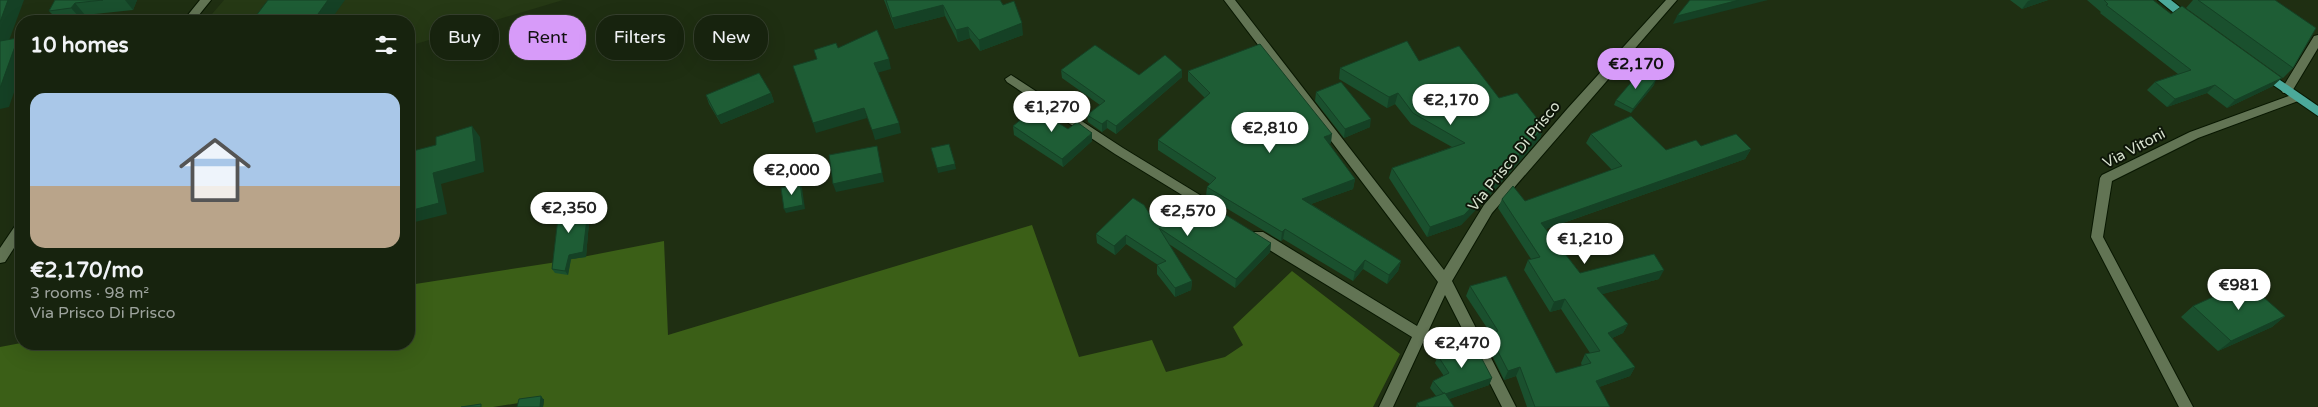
<!DOCTYPE html>
<meta charset="utf-8">
<style>
:root{--surface:#17230e;--page:#242f1c;--text:#f1f3f6;--muted:#9ea49e;--line:#36402e;--accent:#d79bf9}
body{margin:0;font-family:"Varela Round",sans-serif;background:var(--page);color:var(--text);height:100vh;display:flex;flex-direction:column;font-size:19px;white-space:nowrap}
*{box-sizing:border-box;margin:0}
p{font-size:16px;color:var(--muted)}
.icon{flex:none;width:28px;height:28px;fill:none;stroke:currentColor;stroke-width:2;stroke-linecap:round;stroke-linejoin:round}
.map{position:relative;flex:1;overflow:hidden}
.side{position:absolute;left:15px;top:15px;width:400px;height:335px;display:flex;flex-direction:column;background:var(--surface);border-radius:20px;box-shadow:0 5px 20px #0002,0 0 0 1px var(--line)}
.side>*{flex:none}
.hud{position:absolute;left:430px;top:15px;width:475px;height:45px;display:flex;gap:10px}
.price{position:absolute;translate:-50% -42px;padding:0 11px;border-radius:18px;background:#fff;color:#222;font-size:16px;line-height:32px;filter:drop-shadow(0 1px 2px #0008)}
.price::after{content:'';position:absolute;left:50%;top:30px;width:15px;height:11px;margin-left:-8px;background:inherit;clip-path:polygon(0 0,100% 0,50% 100%)}
.price.on{background:var(--accent);color:#111}
ul{padding:0;list-style:none}
li{display:grid;align-content:center;gap:10px;height:265px;padding:0 15px}
li span{display:grid;place-items:center;height:155px;border-radius:15px;color:#555}
li>.icon{margin-inline-start:auto}
span .icon{width:90px;height:90px;fill:#fffc;stroke-width:1}
li b{font-size:21px}
h2{display:flex;justify-content:space-between;align-items:center;height:60px;padding:0 15px;font-size:21px}
.chip{padding:0 18px;border-radius:20px;background:var(--surface);box-shadow:0 5px 20px #0002,0 0 0 1px var(--line);font-size:18px;line-height:45px}
.chip.on{background:var(--accent);color:#111}
.map>svg:first-child{display:block}
.built{fill:#263915}
.green{fill:#3b5f17}
.lines{fill:none;stroke-linecap:round;stroke-linejoin:round}
.minor-casing{stroke:#081700;stroke-width:2}
.major-casing{stroke:#081700;stroke-width:2}
.minor{fill:#627454;fill-rule:evenodd}
.major{fill:#4ba99a;fill-rule:evenodd}
.wall{fill:#1a502e}
.shaded-wall{fill:#154125}
.building{fill:#1e5d35;stroke:#154125}
.labels{text-anchor:middle;stroke-width:4;stroke-linejoin:round;paint-order:stroke}
.street-label{font-size:15px;fill:#d8e2d0;stroke:#0d1508}
</style>
<div class="map">
<svg width="2318" height="407" viewBox="0 0 2318 407">
<rect width="100%" height="100%" fill="#1f2f12"/>
<!-- built -->
<path class="built" d="M224 0H563L409 46V21H206Z"/>
<!-- green -->
<path class="green" d="M1032 225 1079 357 1152 340 1166 372 1225 357 1243 345 1233 327 1292 271 1400 354 1373 407H543L544 399 493 407H0V347L21 343 409 344V285L557 262 664 241 668 335Z"/>
<g class="lines">
<defs>
<g id="minor">
<path d="M200 0H211L194 21H183Z"/>
<path d="M1224 0H1235L1444 270 1484 205 1568 108 1666 0H1677L1492 213 1452 281 1516 407H1502L1445 295 1393 407H1379L1412 337 1253 240 1252 236 1253 232H1263L1417 326 1438 282Z"/>
<path d="M2318 35V48L2291 93H2283L2281 90 2283 87 2314 36Z"/>
<path d="M1011 75 1123 148 1213 203 1215 206 1213 209H1205L1115 154 1007 82 1005 79Z"/>
<path d="M2297 93 2303 97 2301 100 2198 138 2112 181 2103 237 2193 407H2179L2091 237 2100 178 2102 175 2190 132Z"/>
<path d="M21 222V237L5 262 0 263V248L17 223Z"/>
</g>
<g id="major">
<path d="M2158 0H2171L2195 19 2193 22H2185Z"/>
<path d="M2264 69 2318 106V116L2260 76 2258 73Z"/>
</g>
</defs>
<!-- minor casing -->
<use href="#minor" class="minor-casing"/>
<!-- major casing -->
<use href="#major" class="major-casing"/>
<!-- minor -->
<use href="#minor" class="minor"/>
<!-- major -->
<use href="#major" class="major"/>
</g>
<!-- wall -->
<g class="wall">
<path d="M55 0H137L133 10 85 15 82 20 70 21H59L49 11Z"/>
<path d="M884 0H1000L1023 35 980 51 970 38 958 42 945 16 895 29Z"/>
<path d="M2010 0H2048L2022 9Z"/>
<path d="M2087 0H2153L2171 14 2273 86 2227 108 2207 93 2167 107 2147 90 2155 82 2178 74 2100 13 2101 12Z"/>
<path d="M2193 0H2275L2293 68 2283 78 2186 8Z"/>
<path d="M1419 61 1499 98 1544 127 1540 138 1490 195 1461 225 1427 237 1389 178 1392 168 1452 147 1411 124 1395 104 1387 108 1339 79 1340 68Z"/>
<path d="M1061 70 1139 75 1182 77 1116 134 1107 128 1102 132 1088 122 1087 115 1100 105 1062 78Z"/>
<path d="M1188 71 1331 143 1329 144 1355 179 1353 189 1311 204 1401 261 1398 271 1387 284 1363 269 1353 281 1283 239 1281 241 1206 196 1207 187 1210 184 1158 150V140L1205 98 1188 81Z"/>
<path d="M1654 85 1631 113 1614 105 1616 100Z"/>
<path d="M1316 92 1370 127 1344 138 1315 101Z"/>
<path d="M771 93 774 102 721 124 709 104 706 95Z"/>
<path d="M1013 126 1068 129 1092 141 1063 167 1014 135Z"/>
<path d="M1591 134 1666 150 1701 146 1751 149 1745 159 1546 229 1580 273 1659 279 1602 294 1628 324 1623 333 1612 338 1635 367 1630 376 1599 387 1610 407H1527L1516 376 1504 380 1486 343 1489 334H1491L1466 296 1470 286 1556 373 1582 366 1581 363 1585 354 1590 353 1561 309 1550 312 1524 270 1528 260 1531 259 1498 208 1502 199 1525 201 1612 170 1586 143Z"/>
<path d="M583 203 580 219 587 218 589 222 586 257 571 259 568 275 555 273 552 269Z"/>
<path d="M1191 204 1271 243 1270 252 1235 288 1169 244 1192 281 1191 290 1175 297 1157 274V265H1158L1126 244 1115 255 1097 243 1096 234 1156 224Z"/>
<path d="M2193 306 2285 316 2272 327 2218 351 2181 317Z"/>
<path d="M1438 356 1492 378 1489 385 1449 399 1454 407H1416L1417 403 1436 396 1430 388 1433 381 1444 376 1435 363Z"/>
</g>
<!-- shaded-wall -->
<g class="shaded-wall">
<path d="M8 0H24L4 54 0 51V22Z"/>
<path d="M125 0H137L133 10Z"/>
<path d="M328 0H345L330 21H313Z"/>
<path d="M1739 0H1768L1673 24 1677 16Z"/>
<path d="M2031 0H2048L2022 9 2028 1Z"/>
<path d="M75 3 85 15 82 20 71 8Z"/>
<path d="M943 5 945 16 895 29 892 18Z"/>
<path d="M1022 23 1023 35 980 51 979 40Z"/>
<path d="M968 27 970 38 958 42 956 30Z"/>
<path d="M18 38 21 42V72L9 107 0 109V88Z"/>
<path d="M889 59 891 69 877 73 874 63Z"/>
<path d="M1182 70V77L1116 134V126Z"/>
<path d="M2282 78 2273 86 2227 108 2235 100Z"/>
<path d="M1656 80 1654 85 1631 113 1633 109Z"/>
<path d="M2215 85 2207 93 2167 107 2175 99Z"/>
<path d="M771 93 774 102 721 124 717 116Z"/>
<path d="M1398 93 1395 104 1387 108 1389 97Z"/>
<path d="M864 108 867 118 816 133 813 123Z"/>
<path d="M1371 119 1370 127 1344 138 1345 129Z"/>
<path d="M1107 120V128L1102 132V124Z"/>
<path d="M899 123 901 133 875 140 872 130Z"/>
<path d="M472 126 480 137 484 172 441 184 447 214 415 222 409 214V211L433 173Z"/>
<path d="M1544 127 1540 138 1490 195 1461 225 1427 237 1430 227Z"/>
<path d="M1092 133V141L1063 167 1062 159Z"/>
<path d="M1332 134 1331 143 1323 147 1324 137Z"/>
<path d="M877 146 884 182 836 192 833 184Z"/>
<path d="M1751 149 1745 159 1537 232 1541 223Z"/>
<path d="M955 164 956 169 938 173 937 168Z"/>
<path d="M1355 179 1353 189 1300 208 1302 199Z"/>
<path d="M800 183 802 188 805 209 786 213 784 209Z"/>
<path d="M581 198 583 203 579 224 576 220Z"/>
<path d="M587 218 589 222 586 257 571 259 568 275 565 271 569 255Z"/>
<path d="M1285 229 1283 239 1281 241 1282 232Z"/>
<path d="M1126 235V244L1115 255 1114 246Z"/>
<path d="M1271 243 1270 252 1235 288 1236 279Z"/>
<path d="M1365 260 1363 269 1353 281 1355 272Z"/>
<path d="M1401 261 1398 271 1387 284 1389 275Z"/>
<path d="M1664 270 1659 279 1592 297 1597 288Z"/>
<path d="M1192 281 1191 290 1175 297V288Z"/>
<path d="M1565 299 1561 309 1550 312 1554 302Z"/>
<path d="M2285 316 2272 327 2218 351 2231 341Z"/>
<path d="M1628 324 1623 333 1604 342 1608 333Z"/>
<path d="M1520 367 1516 376 1504 380 1508 371Z"/>
<path d="M1635 367 1630 376 1591 390 1596 381Z"/>
<path d="M1492 378 1489 385 1441 402 1444 394Z"/>
<path d="M541 396 544 400 543 407H540Z"/>
</g>
<!-- building -->
<g class="building">
<path d="M0 0H8L0 22Z"/>
<path d="M55 0H103L75 3 71 8 49 11Z"/>
<path d="M268 0H328L313 21H252Z"/>
<path d="M886 0H1000L1003 5 1014 1 1022 23 979 40 968 27 956 30 943 5 892 18Z"/>
<path d="M1690 0H1739L1677 16Z"/>
<path d="M2104 0H2153L2171 14 2182 6 2282 78 2235 100 2215 85 2175 99 2155 82 2191 70 2106 5 2108 4Z"/>
<path d="M2198 0H2275L2316 28 2293 68Z"/>
<path d="M877 30 889 59 874 63 899 123 872 130 864 108 813 123 793 66 817 59 814 50 836 43 838 48Z"/>
<path d="M18 38 0 88V41Z"/>
<path d="M1407 41 1419 61 1459 46 1499 98 1517 93 1544 127 1493 185 1464 215 1430 227 1392 168 1465 143 1413 113 1398 93 1389 97 1340 68Z"/>
<path d="M1260 44 1332 134 1324 137 1355 179 1302 199 1401 261 1389 275 1365 260 1355 272 1285 229 1282 232 1207 187 1216 178 1158 140 1210 93 1188 71Z"/>
<path d="M1095 45 1139 75 1165 55 1182 70 1116 126 1107 120 1102 124 1087 115 1105 101 1061 70Z"/>
<path d="M1640 72 1656 80 1633 109 1616 100Z"/>
<path d="M759 73 771 93 717 116 706 95Z"/>
<path d="M1341 82 1371 119 1345 129 1316 92Z"/>
<path d="M1035 108 1068 129 1077 122 1092 133 1062 159 1013 126Z"/>
<path d="M1631 116 1666 150 1696 140 1701 146 1736 134 1751 149 1541 223 1580 273 1654 254 1664 270 1597 288 1628 324 1608 333 1635 367 1596 381 1610 407H1535L1520 367 1508 371 1489 334 1498 331 1470 286 1506 276 1556 373 1591 363 1585 354 1600 351 1565 299 1554 302 1528 260 1540 257 1502 199 1513 186 1525 201 1622 166 1591 134Z"/>
<path d="M472 126 476 161 433 173 439 203 409 211V152L436 145V137Z"/>
<path d="M949 144 955 164 937 168 931 148Z"/>
<path d="M877 146 882 173 833 184 829 155Z"/>
<path d="M800 183 803 205 784 209 781 188Z"/>
<path d="M1197 197 1271 243 1236 279 1159 228 1192 281 1175 288 1157 265 1166 261 1126 235 1114 246 1096 234 1133 198 1144 205 1156 224 1183 199 1191 204Z"/>
<path d="M581 198 576 220 587 218 583 252 569 255 565 271 552 269 560 201Z"/>
<path d="M2246 282 2285 316 2231 341 2193 306Z"/>
<path d="M1473 342 1492 378 1445 394V393H1443L1433 381 1449 373 1438 356Z"/>
<path d="M1445 393 1454 407H1419L1417 403Z"/>
<path d="M541 396 540 407H517L519 399Z"/>
<path d="M481 404V407H461Z"/>
</g>
<g class="labels">
<!-- street labels -->
<g class="street-label">
<text transform="translate(2134 148) rotate(-28)" y="5">Via Vitoni</text>
<text transform="translate(1514 156) rotate(-51)" y="5">Via Prisco Di Prisco</text>
</g>
</g>
</svg>
<b class="price on" style="left:1636px;top:90px">€2,170</b>
<b class="price" style="left:1451px;top:126px">€2,170</b>
<b class="price" style="left:1052px;top:133px">€1,270</b>
<b class="price" style="left:1270px;top:154px">€2,810</b>
<b class="price" style="left:792px;top:196px">€2,000</b>
<b class="price" style="left:569px;top:234px">€2,350</b>
<b class="price" style="left:1188px;top:237px">€2,570</b>
<b class="price" style="left:1585px;top:265px">€1,210</b>
<b class="price" style="left:2239px;top:311px">€981</b>
<b class="price" style="left:1462px;top:369px">€2,470</b>
<div class="hud">
<a class="chip">Buy</a>
<a class="chip on">Rent</a>
<a class="chip">Filters</a>
<a class="chip">New</a>
</div>
<section class="side">
<h2>10 homes<svg class="icon" aria-label="filters" viewBox="0 0 24 24"><path d="M4 7h16M4 17h16"/><circle cx="9" cy="7" r="2"/><circle cx="15" cy="17" r="2"/></svg></h2>
<ul>
<li><span style="background:linear-gradient(#a9c7e8 60%,#b9a48a 0)"><svg class="icon" aria-label="home" viewBox="0 0 24 24"><path d="M3 11l9-7 9 7M6 9v11h12V9"/></svg></span><div><b>€2,170/mo</b><p>3 rooms · 98 m²</p><p>Via Prisco Di Prisco</p></div></li>
</ul>
</section>
</div>
